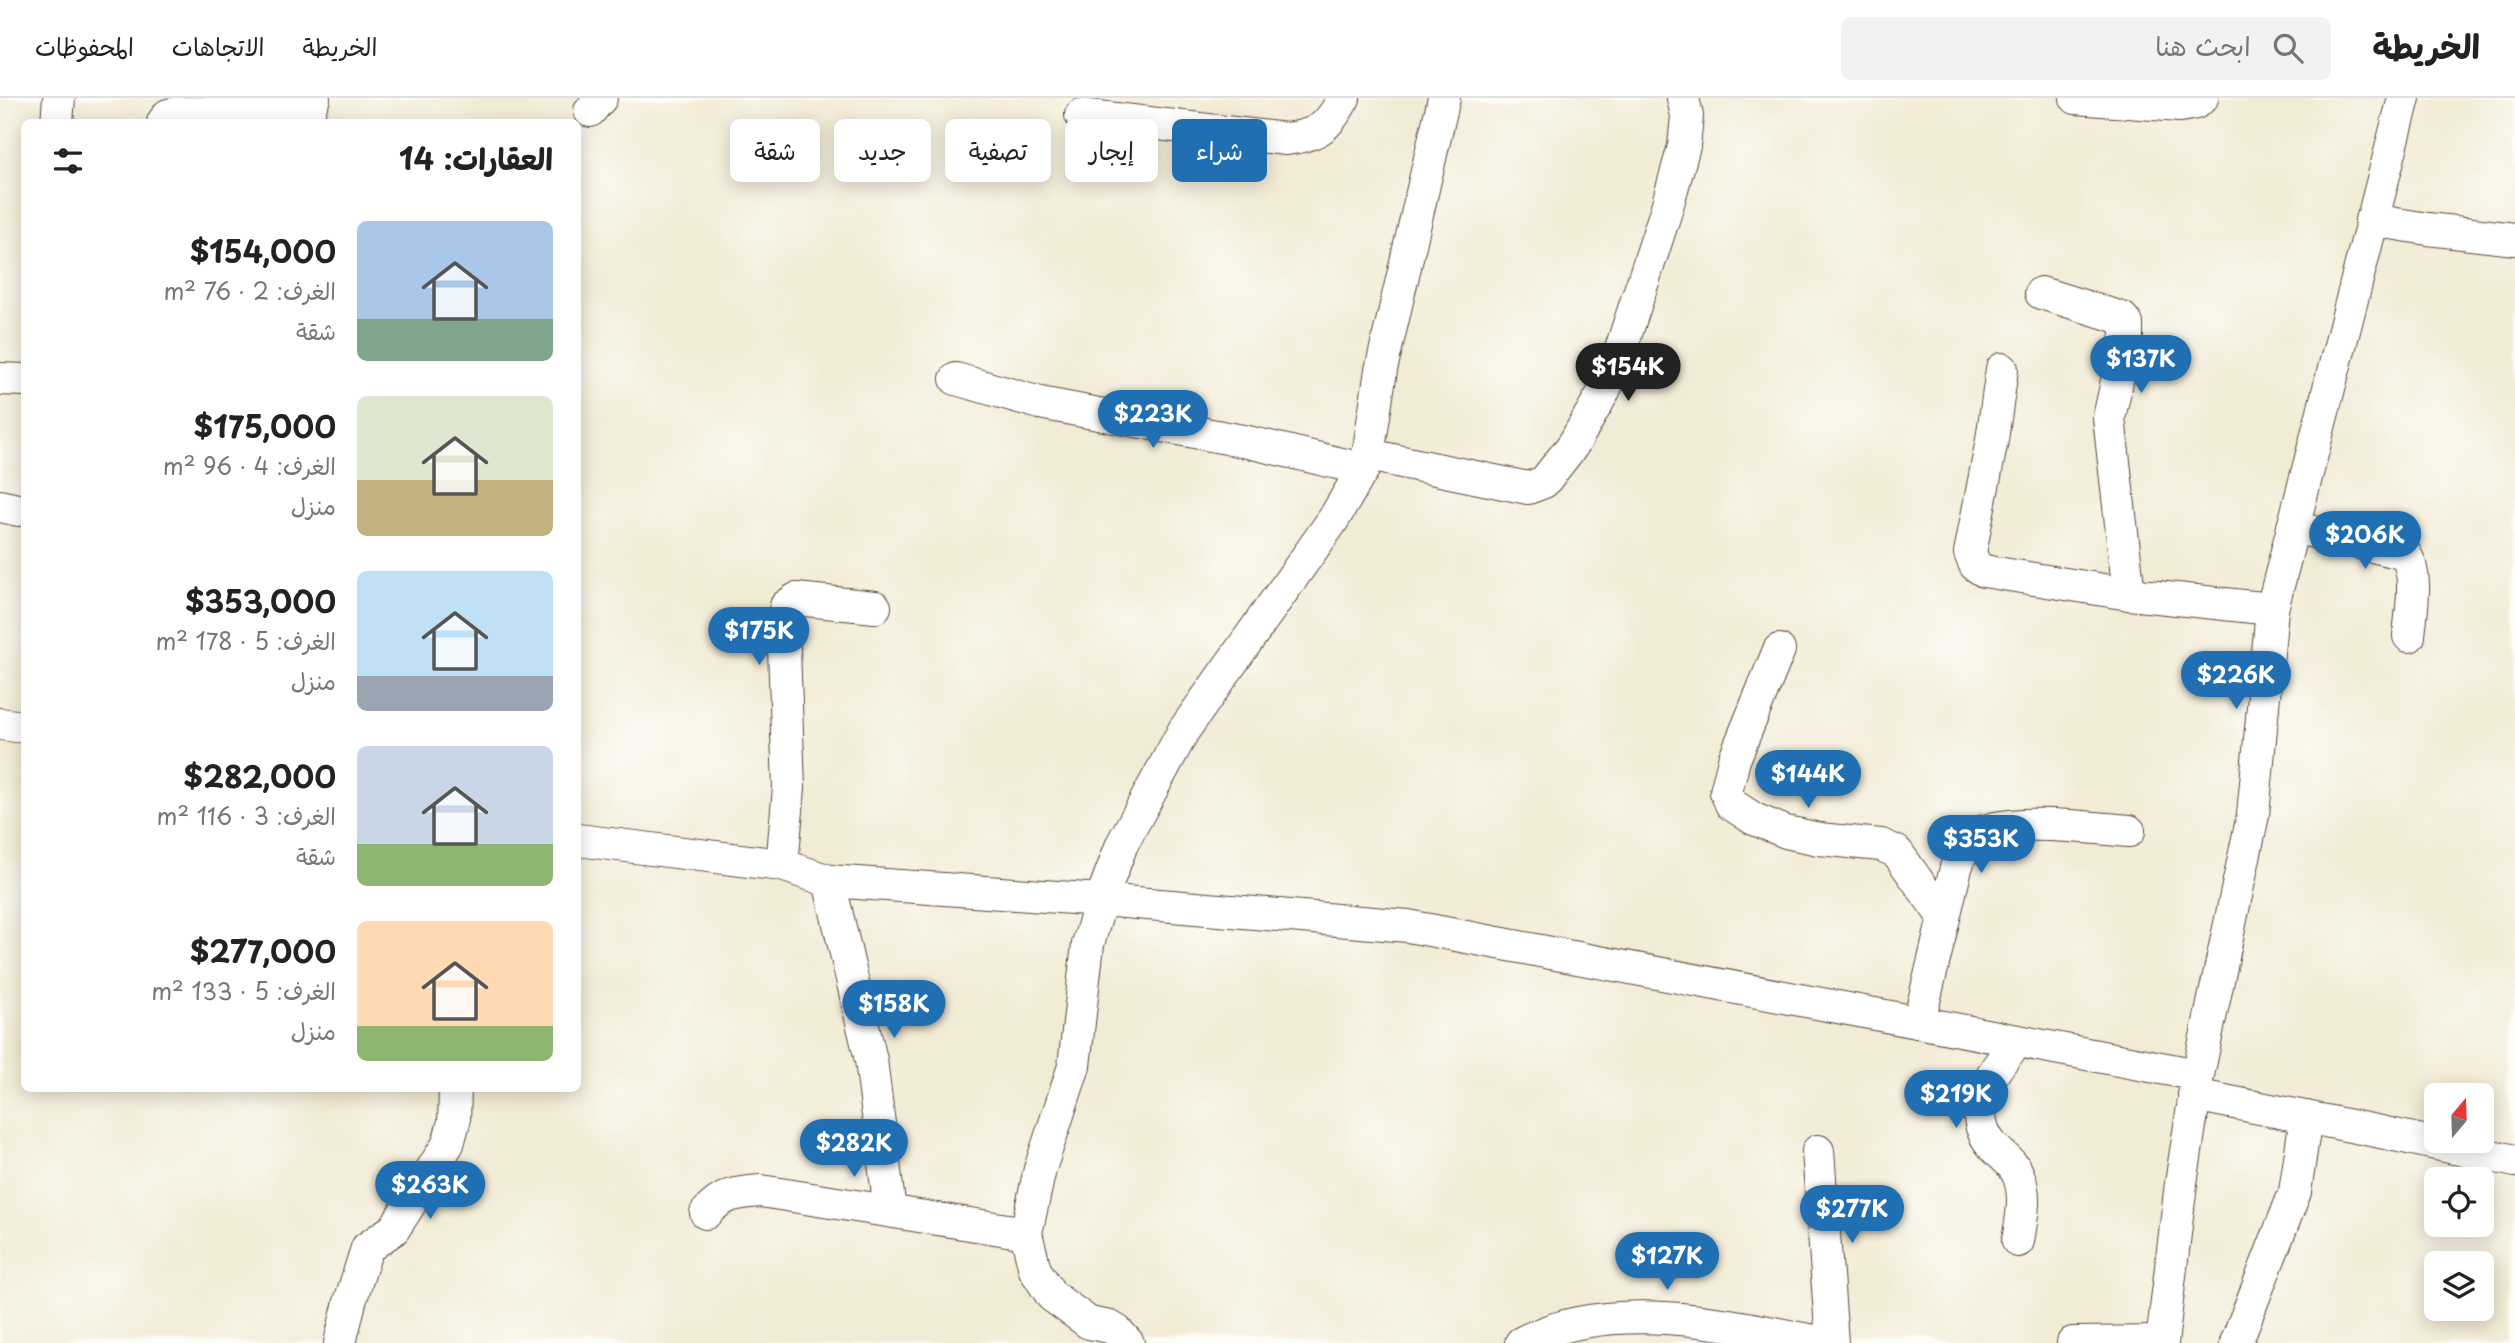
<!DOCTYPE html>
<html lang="ar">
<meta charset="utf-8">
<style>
:root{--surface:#fff;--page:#f2f2f2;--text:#222;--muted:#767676;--line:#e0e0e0;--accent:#1f6fb2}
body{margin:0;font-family:"Playpen Sans","Playpen Sans Arabic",sans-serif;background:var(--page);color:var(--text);direction:rtl;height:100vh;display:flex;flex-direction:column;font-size:26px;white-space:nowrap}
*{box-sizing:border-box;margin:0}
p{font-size:23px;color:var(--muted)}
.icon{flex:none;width:38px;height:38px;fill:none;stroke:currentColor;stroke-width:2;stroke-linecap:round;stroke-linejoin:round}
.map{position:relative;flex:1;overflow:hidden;direction:ltr}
.sheet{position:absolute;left:21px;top:21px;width:560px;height:973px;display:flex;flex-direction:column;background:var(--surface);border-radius:10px;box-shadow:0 4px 18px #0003;direction:rtl}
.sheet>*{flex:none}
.banner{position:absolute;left:602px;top:21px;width:665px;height:63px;direction:rtl;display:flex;gap:14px}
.needle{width:46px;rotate:19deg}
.fabs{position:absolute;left:2424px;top:985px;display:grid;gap:14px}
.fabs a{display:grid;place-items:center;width:70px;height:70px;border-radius:10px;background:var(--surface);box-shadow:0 4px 18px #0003;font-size:35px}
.price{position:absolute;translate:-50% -60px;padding:0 16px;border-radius:24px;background:var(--accent);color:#fff;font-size:23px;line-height:46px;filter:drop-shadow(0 2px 4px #0008)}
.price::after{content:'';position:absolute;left:50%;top:42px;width:21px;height:16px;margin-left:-10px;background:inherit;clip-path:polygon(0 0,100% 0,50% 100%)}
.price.active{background:#222;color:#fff}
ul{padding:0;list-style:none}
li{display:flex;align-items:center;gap:21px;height:175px;padding:0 28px}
li span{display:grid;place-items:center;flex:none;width:196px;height:140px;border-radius:10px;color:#555}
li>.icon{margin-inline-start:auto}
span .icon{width:84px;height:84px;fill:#fffc;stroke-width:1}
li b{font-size:30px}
h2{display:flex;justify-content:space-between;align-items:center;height:84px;padding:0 28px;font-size:30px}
.pill{padding:0 24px;border-radius:10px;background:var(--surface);box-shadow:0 4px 18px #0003;font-size:24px;line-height:63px}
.pill.active{background:var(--accent);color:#fff}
header{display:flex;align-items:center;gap:42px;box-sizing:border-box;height:98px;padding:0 35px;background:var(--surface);border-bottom:2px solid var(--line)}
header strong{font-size:33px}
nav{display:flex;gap:38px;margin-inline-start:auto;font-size:24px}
.search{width:490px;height:63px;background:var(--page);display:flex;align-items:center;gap:18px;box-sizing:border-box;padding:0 24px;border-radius:10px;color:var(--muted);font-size:26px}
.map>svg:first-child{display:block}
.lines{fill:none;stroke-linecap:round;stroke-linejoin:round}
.minor-casing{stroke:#564739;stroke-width:34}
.minor{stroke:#fff;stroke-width:32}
</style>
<header>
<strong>الخريطة</strong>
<div class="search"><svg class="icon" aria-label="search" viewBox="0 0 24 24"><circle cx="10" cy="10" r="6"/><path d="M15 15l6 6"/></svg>ابحث هنا</div>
<nav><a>الخريطة</a><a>الاتجاهات</a><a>المحفوظات</a></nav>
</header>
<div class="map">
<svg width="2515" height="1245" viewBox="0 0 2515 1245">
<rect width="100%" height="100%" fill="#fdfcf7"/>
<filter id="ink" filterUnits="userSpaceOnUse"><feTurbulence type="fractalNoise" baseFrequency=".0143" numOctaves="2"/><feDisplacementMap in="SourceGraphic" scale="14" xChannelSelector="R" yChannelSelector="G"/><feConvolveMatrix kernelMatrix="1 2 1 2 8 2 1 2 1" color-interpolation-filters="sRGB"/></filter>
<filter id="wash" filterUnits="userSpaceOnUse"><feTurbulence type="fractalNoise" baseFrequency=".00686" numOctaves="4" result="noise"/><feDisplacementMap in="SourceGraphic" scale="28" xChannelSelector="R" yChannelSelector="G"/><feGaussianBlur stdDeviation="1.57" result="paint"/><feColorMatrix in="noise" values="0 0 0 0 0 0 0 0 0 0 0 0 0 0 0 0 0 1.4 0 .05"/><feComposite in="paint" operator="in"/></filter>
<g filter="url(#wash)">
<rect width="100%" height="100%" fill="#f2ebd5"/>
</g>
<g filter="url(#ink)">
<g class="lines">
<defs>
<g id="minor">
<path d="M2076 0 2180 8 2196 5 2202 0"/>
<path d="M590 13 601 0"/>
<path d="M1081 17 1286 41C1319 37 1328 29 1344 0"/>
<path d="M57 24 59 0"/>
<path d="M163 24 168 17 176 15 305 13 310 9 314 0"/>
<path d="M2371 122 2428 131 2515 141"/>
<path d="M2041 195 2122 220 2127 226V237L2109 320 2129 496"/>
<path d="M2002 271 1992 342 1970 455 1975 467 1984 473 2129 496 2272 511"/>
<path d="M0 281 24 282"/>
<path d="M956 281 1040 305 1248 344 1363 371"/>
<path d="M1368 357 1528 390 1544 384 1573 347 1603 295 1619 257 1665 116 1684 48 1687 18 1683 0"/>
<path d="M0 408 18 412"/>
<path d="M2293 429 2405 456C2419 477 2411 513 2409 538"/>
<path d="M1779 552 1734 662 1726 694 1731 706 1754 721 1786 734 1819 741 1881 747 1897 754 1944 820"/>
<path d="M0 626 24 629"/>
<path d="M578 742 782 767 829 783 1101 802 1408 828 2198 977"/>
<path d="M782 767 789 690 783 523 786 508 796 501 875 509"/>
<path d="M829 783 871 962 890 1113"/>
<path d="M1919 924 1956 770C1960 760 1963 748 1971 740 1995 717 2095 730 2129 733"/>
<path d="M2194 997 2376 1033 2515 1063"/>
<path d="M1818 1053 1832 1245"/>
<path d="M706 1115C723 1096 736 1095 761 1093L1026 1135"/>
<path d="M2018 1143C2021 1123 2027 1099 2019 1079 2014 1064 2001 1058 1992 1047 1962 1011 1994 970 2018 943"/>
<path d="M340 1245 350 1204 367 1150 394 1131 448 1046 454 1024 455 990"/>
<path d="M1128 1245 1117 1233 1110 1229 1089 1225 1052 1198 1035 1172 1026 1135 1040 1071 1074 968 1088 846 1101 802 1122 746 1184 632 1333 422 1363 371 1368 357 1381 272 1444 0"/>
<path d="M1521 1245C1608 1198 1732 1226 1823 1245"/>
<path d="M2073 1245 2162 1244"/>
<path d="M2162 1245 2181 1085 2198 977 2253 717 2272 511 2404 0"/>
<path d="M2236 1245 2295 1094 2306 1019"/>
</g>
</defs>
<!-- minor casing -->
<use href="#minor" class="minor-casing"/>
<!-- minor -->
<use href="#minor" class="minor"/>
</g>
</g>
</svg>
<div class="fabs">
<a><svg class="needle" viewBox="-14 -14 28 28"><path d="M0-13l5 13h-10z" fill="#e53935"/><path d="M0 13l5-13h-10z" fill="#767676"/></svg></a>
<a><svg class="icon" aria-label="locate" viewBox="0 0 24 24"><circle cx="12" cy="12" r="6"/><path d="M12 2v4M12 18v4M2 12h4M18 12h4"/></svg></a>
<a><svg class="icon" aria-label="layers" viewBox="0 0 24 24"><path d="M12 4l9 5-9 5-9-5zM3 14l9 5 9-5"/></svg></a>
</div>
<b class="price" style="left:2141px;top:297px">$137K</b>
<b class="price active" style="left:1628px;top:305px">$154K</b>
<b class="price" style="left:1153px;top:352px">$223K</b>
<b class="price" style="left:2365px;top:473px">$206K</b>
<b class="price" style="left:759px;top:569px">$175K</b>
<b class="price" style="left:2236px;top:613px">$226K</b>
<b class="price" style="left:1808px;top:712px">$144K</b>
<b class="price" style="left:1981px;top:777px">$353K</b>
<b class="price" style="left:894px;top:942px">$158K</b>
<b class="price" style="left:1956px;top:1032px">$219K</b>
<b class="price" style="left:854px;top:1081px">$282K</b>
<b class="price" style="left:430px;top:1123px">$263K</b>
<b class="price" style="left:1852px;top:1147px">$277K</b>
<b class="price" style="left:1667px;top:1194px">$127K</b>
<div class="banner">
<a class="pill active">شراء</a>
<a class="pill">إيجار</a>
<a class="pill">تصفية</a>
<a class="pill">جديد</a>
<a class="pill">شقة</a>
</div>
<section class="sheet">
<h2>العقارات: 14<svg class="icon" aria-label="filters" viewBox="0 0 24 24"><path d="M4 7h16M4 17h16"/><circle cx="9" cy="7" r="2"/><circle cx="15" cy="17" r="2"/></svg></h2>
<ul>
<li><span style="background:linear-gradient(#a9c7e8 70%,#7fa58c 0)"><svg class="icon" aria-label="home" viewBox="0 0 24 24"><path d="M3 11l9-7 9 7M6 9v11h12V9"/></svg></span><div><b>$154,000</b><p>الغرف: 2 · 76 m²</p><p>شقة</p></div></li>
<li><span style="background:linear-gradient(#dfe7d0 60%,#c2b280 0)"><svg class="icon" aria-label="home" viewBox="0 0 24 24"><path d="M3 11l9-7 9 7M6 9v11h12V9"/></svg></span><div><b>$175,000</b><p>الغرف: 4 · 96 m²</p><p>منزل</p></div></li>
<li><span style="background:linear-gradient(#bfe0f5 75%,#9aa5b1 0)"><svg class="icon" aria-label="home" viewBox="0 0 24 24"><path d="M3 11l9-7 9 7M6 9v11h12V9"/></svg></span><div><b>$353,000</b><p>الغرف: 5 · 178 m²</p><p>منزل</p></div></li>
<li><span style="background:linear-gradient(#c9d6e8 70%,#8fb573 0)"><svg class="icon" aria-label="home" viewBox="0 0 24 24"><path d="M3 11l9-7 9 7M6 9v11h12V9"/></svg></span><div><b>$282,000</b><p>الغرف: 3 · 116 m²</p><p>شقة</p></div></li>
<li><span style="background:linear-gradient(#ffd9b3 75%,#8fb573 0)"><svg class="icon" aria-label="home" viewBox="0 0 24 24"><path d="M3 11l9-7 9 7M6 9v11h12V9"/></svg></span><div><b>$277,000</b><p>الغرف: 5 · 133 m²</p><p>منزل</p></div></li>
</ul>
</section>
</div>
